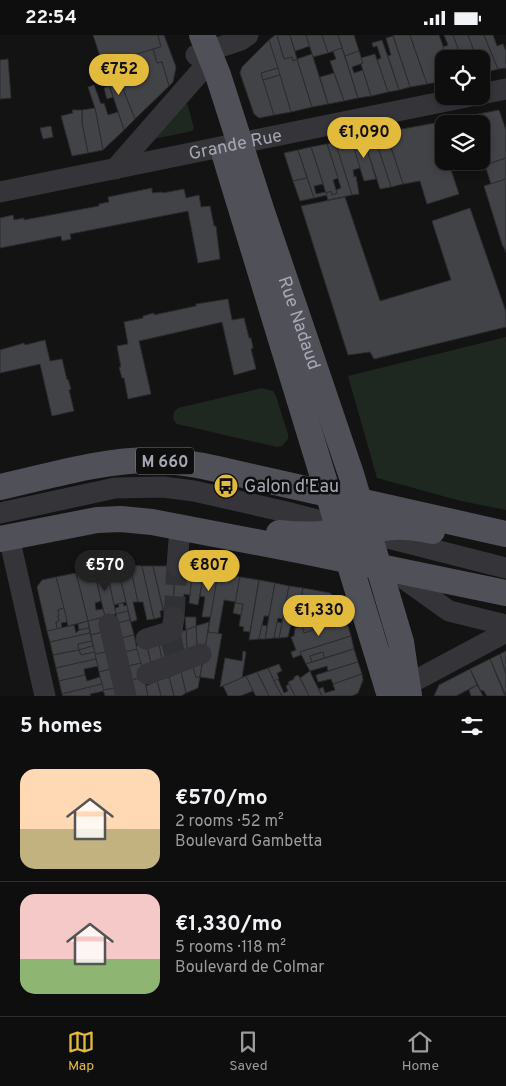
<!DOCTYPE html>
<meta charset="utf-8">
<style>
:root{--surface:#0e0e0f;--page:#1c1c1d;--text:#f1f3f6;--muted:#9b9c9e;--line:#2e2e2f;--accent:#e3bb3c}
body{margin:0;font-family:Overpass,sans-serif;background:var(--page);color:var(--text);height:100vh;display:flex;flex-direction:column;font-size:19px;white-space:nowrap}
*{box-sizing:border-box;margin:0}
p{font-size:16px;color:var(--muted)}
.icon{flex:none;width:28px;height:28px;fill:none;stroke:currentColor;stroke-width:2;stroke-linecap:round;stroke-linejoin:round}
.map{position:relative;height:661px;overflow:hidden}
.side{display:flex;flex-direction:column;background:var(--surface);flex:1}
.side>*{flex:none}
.buttons{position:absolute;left:435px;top:15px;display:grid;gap:10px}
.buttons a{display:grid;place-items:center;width:55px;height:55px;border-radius:10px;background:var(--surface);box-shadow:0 2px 8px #0003,0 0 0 1px var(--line);font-size:25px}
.price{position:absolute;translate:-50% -42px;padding:0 11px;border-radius:18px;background:var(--accent);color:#111;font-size:16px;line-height:32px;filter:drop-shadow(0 1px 2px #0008)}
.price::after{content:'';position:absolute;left:50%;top:30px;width:15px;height:11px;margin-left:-8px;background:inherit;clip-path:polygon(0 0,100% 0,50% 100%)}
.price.on{background:#222;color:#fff}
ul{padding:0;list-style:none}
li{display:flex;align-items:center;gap:15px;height:125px;padding:0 20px}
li+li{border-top:1px solid var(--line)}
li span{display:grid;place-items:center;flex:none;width:140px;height:100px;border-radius:15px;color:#555}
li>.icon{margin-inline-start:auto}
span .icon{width:60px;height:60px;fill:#fffc;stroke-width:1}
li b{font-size:21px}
h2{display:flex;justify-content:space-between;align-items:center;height:60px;padding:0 20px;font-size:21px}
.status{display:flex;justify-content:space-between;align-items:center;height:35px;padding:0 25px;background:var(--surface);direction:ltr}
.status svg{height:14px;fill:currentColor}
.menu{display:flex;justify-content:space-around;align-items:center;height:70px;border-top:1px solid var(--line);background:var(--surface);font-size:14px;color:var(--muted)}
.menu a{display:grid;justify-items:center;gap:2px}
.menu .on{color:var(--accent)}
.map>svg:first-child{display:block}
.green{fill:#1f2721}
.building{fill:#424347;stroke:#2d2d30}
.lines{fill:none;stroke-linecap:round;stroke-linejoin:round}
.minor-tunnel{stroke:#303134;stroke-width:21;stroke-dasharray:21 11;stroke-linecap:butt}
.minor{stroke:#343439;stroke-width:21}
.major{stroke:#505158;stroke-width:26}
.labels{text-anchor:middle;stroke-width:5;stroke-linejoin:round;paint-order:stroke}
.shield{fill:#0e0e0f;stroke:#787a82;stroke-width:1}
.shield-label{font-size:16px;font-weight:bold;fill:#a5a8b4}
.street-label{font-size:18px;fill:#a5a8b4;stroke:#0e0e0f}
.poi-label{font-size:18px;fill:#a5a8b4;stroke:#0e0e0f;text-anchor:start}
</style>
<div class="status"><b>22:54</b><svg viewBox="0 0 49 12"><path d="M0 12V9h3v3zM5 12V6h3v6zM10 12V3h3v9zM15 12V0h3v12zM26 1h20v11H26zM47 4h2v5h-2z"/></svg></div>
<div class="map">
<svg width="506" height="661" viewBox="0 0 506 661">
<rect width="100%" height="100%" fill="#131314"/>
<!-- green -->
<g class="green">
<path d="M187 68 194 93 192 96 149 105Z"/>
<path d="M506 302V475L461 466 377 443 348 341Z"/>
<path d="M262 353 273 356 276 361 288 399V404L282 411 277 412 177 389 173 384 174 377 178 373Z"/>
</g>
<!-- building -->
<g class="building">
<path d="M93 0H159H158L161 12 103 30Z"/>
<path d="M158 0H164L176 32 173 47 169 51 162 27 157 28 153 14 161 12Z"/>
<path d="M275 0H277L284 24 292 22 293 26 297 24 312 72 291 77 269 5Z"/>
<path d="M277 0H290L297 24 293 26 292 22 284 24Z"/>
<path d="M290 0H306L310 11 295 16Z"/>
<path d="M306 0H322L328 18 313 22Z"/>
<path d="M322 0H338L342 13 328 18Z"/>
<path d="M338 0H354L359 16 345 21Z"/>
<path d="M393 0H410L427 49 410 52Z"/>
<path d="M410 0H439L448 24H444V46L427 49Z"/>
<path d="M444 0H453L462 24H448L443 12 448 10Z"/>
<path d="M453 0H468L477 24H462Z"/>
<path d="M468 0H484L498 34 483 38 481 24H477Z"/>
<path d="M484 0H493L497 11 503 9 506 16V33L498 34Z"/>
<path d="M393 1 410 52 399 55 388 21 391 20 386 3Z"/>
<path d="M269 5 278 33 261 38 274 80 259 83 254 79 240 38 242 32Z"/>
<path d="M382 5 390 28 399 55 388 57 377 25 381 23 377 11 373 12 372 8Z"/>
<path d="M342 13 358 63 344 66 330 26 336 24 333 16Z"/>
<path d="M153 14 157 28 162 27 169 51 135 84 112 27Z"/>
<path d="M359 16 363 28 352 32 354 38 363 35 371 61 358 63 345 21Z"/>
<path d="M312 19 328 69 312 72 297 24Z"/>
<path d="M375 19 388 57 371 61 361 29 363 28 361 23Z"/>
<path d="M8 24 11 63 0 64V25Z"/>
<path d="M112 27 135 84 124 95 103 30Z"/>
<path d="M278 33 280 40 263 45 261 38Z"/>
<path d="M334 38 344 66 328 69 320 42Z"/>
<path d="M280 40 291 77 274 80 263 45Z"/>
<path d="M94 50 101 69 104 68 108 80 118 77 124 95 103 115 95 73 88 52Z"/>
<path d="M109 51 113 62 107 64 104 53Z"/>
<path d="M95 73 103 115 88 118 82 88V75Z"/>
<path d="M72 75H82V88L88 118 72 121 61 81 73 78Z"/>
<path d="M499 75 506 95V123L485 130 481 120V89H471L468 81Z"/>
<path d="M435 88 444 114V126H448L459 159 427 169 420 146 403 149 386 97Z"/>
<path d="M51 91 53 102 43 104 40 93Z"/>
<path d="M386 97 403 149 391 152 374 100Z"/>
<path d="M374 100 391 152 380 154 363 102Z"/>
<path d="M363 102 376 144 364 146 351 104Z"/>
<path d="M351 104 360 133 353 135 354 142 356 141 359 159 352 160 335 107Z"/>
<path d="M335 107 352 160 328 165 326 158 331 156 332 160 337 158 336 155 341 153 327 109Z"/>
<path d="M327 109 338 143 333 145 337 158 332 160 331 156 326 158 311 112Z"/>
<path d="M311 112 323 149 314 151 316 159 326 157 327 160 314 163 298 115Z"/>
<path d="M298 115 307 143 293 146 284 118Z"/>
<path d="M506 123V144L491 149 485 130Z"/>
<path d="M307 143 314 163 300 166 293 146Z"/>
<path d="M506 144V218L504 212H503L484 151Z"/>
<path d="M152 153V158L162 157 163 158 184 154 186 163 199 160 201 172 210 171 214 191H216L220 224 198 228 188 176 70 199 71 204 62 206 61 201 0 213V183L13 180 14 185 24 183V185L99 171V169L109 167 108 162Z"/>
<path d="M345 162 380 266 451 245 432 186 470 173 506 277V292L374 324 370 317 348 320 301 171Z"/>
<path d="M228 264 232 285 244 283 249 303H251L253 313 251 314 256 334 234 340 222 287 139 306 151 359 128 364 124 343H122L119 332H121L117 311 128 309 124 287 143 283V281L154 278V280L196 271V269Z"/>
<path d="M45 305 50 326 62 324 67 345 68 344 71 354 69 355 74 376 52 381 40 329 0 338V315L24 308 25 310Z"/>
<path d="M117 530H130L138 567H133L137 585 131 587Z"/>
<path d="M117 530 126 567 114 570 106 533Z"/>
<path d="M130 530 142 531 154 584 147 585 143 567H138Z"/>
<path d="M142 531H153L163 575 160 576 161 582 154 584Z"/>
<path d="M153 531H175L172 592 168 594Z"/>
<path d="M175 531 193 534 190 560 184 559 183 582H173Z"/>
<path d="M106 533 116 579 105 582 94 535Z"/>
<path d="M193 534 204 536 198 570 189 568Z"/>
<path d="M94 535 101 566 95 568 96 575 103 574 105 582 88 586 76 538Z"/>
<path d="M204 536 218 538 211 582H202L205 562 200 561Z"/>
<path d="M76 538 88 586 68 591 56 542Z"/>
<path d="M218 538 240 542 236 567 224 565 218 599 208 597Z"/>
<path d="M56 542 64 573 58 575 59 581H58L59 586 56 587 57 594 47 596 37 552 42 545Z"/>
<path d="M240 542 259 545 250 597 243 596 244 592 239 591 243 569 235 568Z"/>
<path d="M259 545 275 548 269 581H264L259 604 249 605Z"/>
<path d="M275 548 289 551 283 584 278 583 274 603 265 604Z"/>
<path d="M289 551 303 553 297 586 292 585 288 602 279 603Z"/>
<path d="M303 553 330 558 340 567 343 574 296 589Z"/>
<path d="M123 568 124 571 127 570 128 576 116 579 115 573 119 572 118 569Z"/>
<path d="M235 568 243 569 241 580 233 578Z"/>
<path d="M64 573 67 587 61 588 62 593 57 594 56 587 59 586 58 581H59L58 575Z"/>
<path d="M343 574 346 585 304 598 302 591 299 592 298 588Z"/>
<path d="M128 576 130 585 118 588 116 579Z"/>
<path d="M185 582H196V591L186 595Z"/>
<path d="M100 583 103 597 91 600 88 586Z"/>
<path d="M130 585 134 600 122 603 118 588Z"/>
<path d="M346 585 351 601 300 617 301 620 293 623 291 617 296 615 291 602 294 601 295 593 302 591 304 598Z"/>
<path d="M88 586 89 593 79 595 78 589Z"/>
<path d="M209 587 206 609 197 612 196 591Z"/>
<path d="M277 587 282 588 279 603H274Z"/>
<path d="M74 590 76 598 79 595 89 593 90 598 50 607 47 596Z"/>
<path d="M262 590 267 591 265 604H259Z"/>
<path d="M196 591 197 612 187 616 186 595Z"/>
<path d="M186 595 187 616 177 619 172 599Z"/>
<path d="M103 597 107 617 95 619 91 600Z"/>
<path d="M208 597 222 599 214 644 200 642Z"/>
<path d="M90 598 92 606 78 609 79 615 53 620 50 607Z"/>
<path d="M172 599 177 619 162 625 158 604Z"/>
<path d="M134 600 137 614 125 617 122 603Z"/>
<path d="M351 601 354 614 324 623 323 617 310 621 312 627 306 629 300 617Z"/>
<path d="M158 604 162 625 151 628 146 608Z"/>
<path d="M92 606 93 611 79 615 78 609Z"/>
<path d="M146 608 151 628 141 632 136 611Z"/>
<path d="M93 611 95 617 81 620 79 615Z"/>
<path d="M137 614 141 628 129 631 125 617Z"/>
<path d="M354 614 358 627 328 636 327 631 310 636 306 629Z"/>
<path d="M79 615 81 620 95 617 96 624 56 633 53 620Z"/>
<path d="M243 616 246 617 242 643 220 652 225 623 242 626Z"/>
<path d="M506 616V640L500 619Z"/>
<path d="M107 617 111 634 99 637 95 619Z"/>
<path d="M323 617 324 623 312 627 310 621Z"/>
<path d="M500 619 506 640V661L490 624Z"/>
<path d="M96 624 98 631 84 634 85 640 59 646 56 633Z"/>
<path d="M490 624 505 661H487L483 655 481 656 470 634Z"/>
<path d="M358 627 362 639 333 649 331 644 318 647 316 640Z"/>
<path d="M141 628 144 642 132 645 129 631Z"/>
<path d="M202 629 200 641 196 643 193 632Z"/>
<path d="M279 629 282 636 277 638 279 644 274 646 268 633Z"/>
<path d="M193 632 196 643 200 641 198 653 186 658 181 637Z"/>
<path d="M268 633 274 646 282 661H269L257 637Z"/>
<path d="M111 634 116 653 103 655 99 637Z"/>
<path d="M470 634 477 650 456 661H434L439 650Z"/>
<path d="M310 636 312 641 322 661H309L300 643Z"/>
<path d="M181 637 186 658 181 661H174L169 642Z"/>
<path d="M257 637 269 661H256L253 656 246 641Z"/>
<path d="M362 639 363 645 358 658 352 661H322L319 654 323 652 325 658 335 655 333 649Z"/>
<path d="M85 640 87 646 100 642 102 649 62 659 59 646Z"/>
<path d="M298 640 300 643 309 661H295L288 647 294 644V642Z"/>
<path d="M246 641 253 656 240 661H228L223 651Z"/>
<path d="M144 642 148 661H135L132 645Z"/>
<path d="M169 642 174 661H161L157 646Z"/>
<path d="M278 644 284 658 288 656 286 651 289 649 295 661H282L274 646Z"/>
<path d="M157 646 161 661H148L146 651Z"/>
<path d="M102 649 104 656 90 659 91 661H63L62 659Z"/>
<path d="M477 650 483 661H471L469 655Z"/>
<path d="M116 653 117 661H105L103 655Z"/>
</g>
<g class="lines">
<!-- minor-tunnel -->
<g class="minor-tunnel">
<path d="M174 582 177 531"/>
<path d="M170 600 175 620"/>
</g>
<!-- minor -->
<g class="minor">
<path d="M196 20 241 5 248 0"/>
<path d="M481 59 506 54"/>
<path d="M115 134 200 37"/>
<path id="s1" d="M0 157 471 61"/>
<path d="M0 478 115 453 163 452 194 456 282 476 506 533"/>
<path d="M9 502 45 661"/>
<path d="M177 531 180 492"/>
<path d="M393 536 449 576 506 590"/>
<path d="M109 589 126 661"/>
<path d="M146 604 172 596 174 582"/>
<path d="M147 639 201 619"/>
<path d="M407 650 506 597"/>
</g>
<!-- major -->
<g class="major">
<path id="s2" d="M202 0 218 40 261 174 351 439 401 607 409 661"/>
<path d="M225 121 390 661"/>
<path d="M0 452C50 441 101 425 152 425 174 426 196 429 217 434L506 499"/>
<path d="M279 498C298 500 341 503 354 486"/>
<path d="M0 504 97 485 121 484 152 487 303 516 506 558"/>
<path d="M355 506C374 488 408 490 432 496"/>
</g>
</g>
<!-- icons -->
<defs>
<symbol id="bus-disc" viewBox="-11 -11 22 22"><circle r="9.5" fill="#e3bb3c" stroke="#0e0e0f"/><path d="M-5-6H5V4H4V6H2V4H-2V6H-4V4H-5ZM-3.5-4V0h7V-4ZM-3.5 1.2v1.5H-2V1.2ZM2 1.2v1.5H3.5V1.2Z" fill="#111"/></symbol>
</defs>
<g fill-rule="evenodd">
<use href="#bus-disc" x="212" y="437" width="28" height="28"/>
</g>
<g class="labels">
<!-- shield labels -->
<rect class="shield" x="136" y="412.5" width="58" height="27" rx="4"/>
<g class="shield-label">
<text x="165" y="432">M 660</text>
</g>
<!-- street labels -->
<g class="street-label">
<text dy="6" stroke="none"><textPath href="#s1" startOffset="240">Grande Rue</textPath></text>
<text dy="6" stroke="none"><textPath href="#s2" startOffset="304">Rue Nadaud</textPath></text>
</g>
<!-- poi labels -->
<g class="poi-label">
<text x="244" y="457">Galon d'Eau</text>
</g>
</g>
</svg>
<div class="buttons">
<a><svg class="icon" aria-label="locate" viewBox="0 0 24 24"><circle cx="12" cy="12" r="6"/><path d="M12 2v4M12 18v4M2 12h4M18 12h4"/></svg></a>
<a><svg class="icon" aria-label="layers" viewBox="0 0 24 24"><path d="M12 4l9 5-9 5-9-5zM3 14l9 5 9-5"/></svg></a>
</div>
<b class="price" style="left:119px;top:61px">€752</b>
<b class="price" style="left:364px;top:124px">€1,090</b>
<b class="price on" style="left:105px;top:557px">€570</b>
<b class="price" style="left:209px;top:557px">€807</b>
<b class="price" style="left:319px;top:602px">€1,330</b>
</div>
<section class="side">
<h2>5 homes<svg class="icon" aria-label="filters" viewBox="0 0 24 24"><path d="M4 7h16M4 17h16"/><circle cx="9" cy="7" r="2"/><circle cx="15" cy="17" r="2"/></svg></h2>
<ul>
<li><span style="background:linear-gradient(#ffd9b3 60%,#c2b280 0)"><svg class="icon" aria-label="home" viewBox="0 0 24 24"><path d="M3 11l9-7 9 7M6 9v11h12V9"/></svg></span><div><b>€570/mo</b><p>2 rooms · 52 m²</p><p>Boulevard Gambetta</p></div></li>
<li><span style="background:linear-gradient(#f6c9c9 65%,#8fb573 0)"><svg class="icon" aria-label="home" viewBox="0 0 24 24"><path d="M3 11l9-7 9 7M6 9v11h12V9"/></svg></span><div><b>€1,330/mo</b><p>5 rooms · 118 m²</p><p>Boulevard de Colmar</p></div></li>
</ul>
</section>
<nav class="menu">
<a class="on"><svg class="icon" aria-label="map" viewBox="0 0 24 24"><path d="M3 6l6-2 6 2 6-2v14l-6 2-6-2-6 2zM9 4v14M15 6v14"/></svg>Map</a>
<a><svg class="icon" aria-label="saved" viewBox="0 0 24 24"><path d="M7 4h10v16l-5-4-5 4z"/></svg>Saved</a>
<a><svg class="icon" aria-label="home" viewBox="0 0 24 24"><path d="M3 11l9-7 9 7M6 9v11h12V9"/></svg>Home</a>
</nav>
